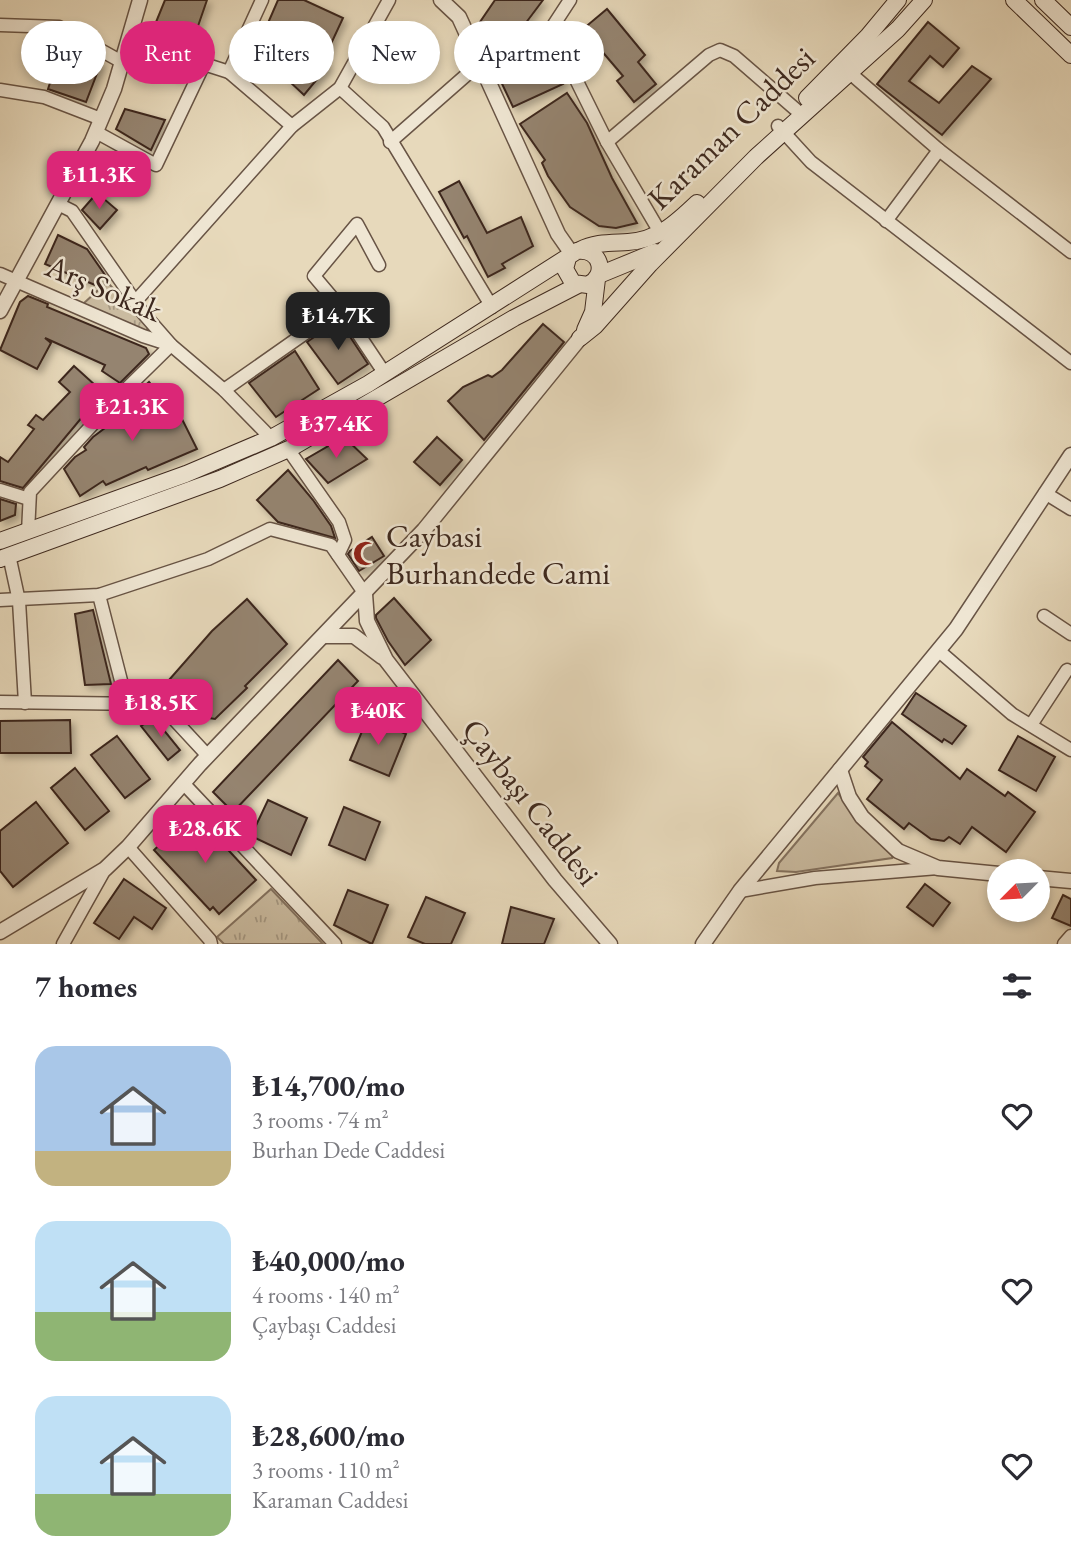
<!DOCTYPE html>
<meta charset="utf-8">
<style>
:root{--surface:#fff;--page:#f2f2f3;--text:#2b2b33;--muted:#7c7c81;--accent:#db2777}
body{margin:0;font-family:"EB Garamond",serif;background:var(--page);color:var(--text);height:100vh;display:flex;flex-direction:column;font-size:26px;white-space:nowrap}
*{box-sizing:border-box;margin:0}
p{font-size:23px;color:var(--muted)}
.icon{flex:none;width:38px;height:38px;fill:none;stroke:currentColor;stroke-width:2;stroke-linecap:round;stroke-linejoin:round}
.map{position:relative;height:944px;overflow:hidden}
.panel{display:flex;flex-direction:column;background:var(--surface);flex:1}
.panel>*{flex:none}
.banner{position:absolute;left:21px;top:21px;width:700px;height:63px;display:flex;gap:14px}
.needle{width:46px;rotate:246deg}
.tools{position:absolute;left:987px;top:859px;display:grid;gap:14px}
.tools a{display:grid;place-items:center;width:63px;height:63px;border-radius:50%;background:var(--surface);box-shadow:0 4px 10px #0003;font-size:35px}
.price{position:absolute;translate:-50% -60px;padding:0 16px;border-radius:14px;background:var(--accent);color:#fff;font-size:23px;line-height:46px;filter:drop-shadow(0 2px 4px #0008)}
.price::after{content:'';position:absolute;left:50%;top:42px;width:21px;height:16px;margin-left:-10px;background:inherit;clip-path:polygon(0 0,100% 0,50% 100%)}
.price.on{background:#222;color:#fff}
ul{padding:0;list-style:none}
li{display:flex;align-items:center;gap:21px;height:175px;padding:0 35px}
li span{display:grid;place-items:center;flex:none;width:196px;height:140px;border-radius:21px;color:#555}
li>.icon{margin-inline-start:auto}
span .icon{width:84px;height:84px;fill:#fffc;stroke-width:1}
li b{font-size:30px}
h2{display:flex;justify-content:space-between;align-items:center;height:84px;padding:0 35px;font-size:30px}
.pill{padding:0 24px;border-radius:32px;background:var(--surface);box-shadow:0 4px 10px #0003;font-size:24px;line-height:63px}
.pill.on{background:var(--accent);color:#fff}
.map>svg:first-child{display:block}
.grass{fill:#cabba0;stroke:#84725f;stroke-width:2}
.park{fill:url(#park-tufts);stroke:#84725f;stroke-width:2}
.building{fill:#958470;stroke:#3d281e;stroke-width:2;filter:url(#shadow)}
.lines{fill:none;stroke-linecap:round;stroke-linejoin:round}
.minor-casing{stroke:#685445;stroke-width:15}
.tertiary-casing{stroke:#685445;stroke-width:17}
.secondary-casing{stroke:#3d281e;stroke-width:18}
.minor{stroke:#efe6d3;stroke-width:12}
.tertiary{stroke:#efe6d3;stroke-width:14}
.secondary{stroke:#efe6d3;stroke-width:16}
.labels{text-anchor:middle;stroke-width:5;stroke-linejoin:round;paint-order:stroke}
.street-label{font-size:32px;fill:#3d281e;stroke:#efe6d3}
.poi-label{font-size:32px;fill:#3d281e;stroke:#efe6d3;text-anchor:start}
</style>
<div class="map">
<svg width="1071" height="944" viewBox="0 0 1071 944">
<defs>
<pattern id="park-tufts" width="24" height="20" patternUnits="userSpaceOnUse" patternTransform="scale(1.75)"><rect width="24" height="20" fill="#cabba0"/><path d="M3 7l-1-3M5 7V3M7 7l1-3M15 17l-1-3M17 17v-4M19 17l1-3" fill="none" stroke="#a59882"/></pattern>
<filter id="shadow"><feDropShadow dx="4" dy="4" stdDeviation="3.5" flood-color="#0004"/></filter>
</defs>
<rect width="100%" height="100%" fill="#e7d9bb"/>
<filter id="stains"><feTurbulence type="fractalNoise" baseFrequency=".00286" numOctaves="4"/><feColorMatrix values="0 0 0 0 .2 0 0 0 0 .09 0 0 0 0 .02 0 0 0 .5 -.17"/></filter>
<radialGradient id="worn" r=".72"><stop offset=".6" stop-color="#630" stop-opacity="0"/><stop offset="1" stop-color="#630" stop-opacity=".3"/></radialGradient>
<!-- grass -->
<path class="grass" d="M838 793 860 825 893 852 892 858 796 872 777 871 779 863Z"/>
<!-- park -->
<g class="park">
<path d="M107 282 148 325 147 330H142L83 304Z"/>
<path d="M271 889 323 944H224L217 937Z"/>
</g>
<!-- building -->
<g class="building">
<path d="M165 0H207L180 78 139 64Z"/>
<path d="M278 0H304L343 18 323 61 328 66 304 95 289 81 319 46 268 23Z"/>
<path d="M495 0H543L522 28 502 36 480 22Z"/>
<path d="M607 9 645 55 638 62 656 84 634 102 617 81 623 76 583 29Z"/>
<path d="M928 22 959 48 943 67 930 56 909 81 939 103 972 66 991 79 942 135 877 84Z"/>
<path d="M62 46 101 63 86 102 48 89Z"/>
<path d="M546 46 563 84 513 107 495 69Z"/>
<path d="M567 93 587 123 612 178 637 223 616 228 599 226 570 207 548 176 542 163 545 160 520 124Z"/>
<path d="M125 109 165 120 151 150 116 129Z"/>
<path d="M459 181 487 233 521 217 533 246 502 264 505 268 488 277 467 236 464 238 439 192Z"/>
<path d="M97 193 117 210 100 229 82 210Z"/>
<path d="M58 235 87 249 105 275 95 285 45 264Z"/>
<path d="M28 296 48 304 47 307 146 348 149 354 120 383 102 371 105 365 45 338 51 343 37 369 0 350 20 302Z"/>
<path d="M339 320 368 364 338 384 307 342Z"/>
<path d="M543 324 564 342 484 440 448 401 463 387 488 375 492 377 502 370Z"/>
<path d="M295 351 319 389 276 417 249 383Z"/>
<path d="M74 366 106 395 90 411 88 410 23 488 0 481V457L8 462 34 429 28 425 36 415 43 420 70 392 59 382Z"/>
<path d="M149 382 180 420 182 419 197 449 148 470 146 467 106 485 103 481 80 496 64 469 75 457 86 450 84 447 93 437 117 419 114 414Z"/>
<path d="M344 437 367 459 328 483 306 459Z"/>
<path d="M437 437 462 460 440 485 414 462Z"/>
<path d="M288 470 313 500 331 526 335 538 278 522 257 500Z"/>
<path d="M0 499 16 504 15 515 0 521Z"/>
<path d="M372 537 384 556 359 571 348 554 350 551Z"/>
<path d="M394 598 431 640 405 665 388 641 376 618V615Z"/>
<path d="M247 599 287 644 245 686 247 688 215 719 209 718 169 680 212 631Z"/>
<path d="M93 610 111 684 85 685 75 614Z"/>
<path d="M338 660 358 681 233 812 213 792Z"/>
<path d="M916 693 966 726 952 744 944 739 942 742 902 714Z"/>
<path d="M368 717 406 734 389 776 350 760Z"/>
<path d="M154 718 180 750 168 760 141 726Z"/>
<path d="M70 720 71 753H0V721Z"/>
<path d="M892 722 960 779 967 769 1005 796 1008 792 1035 812 1006 852 972 827 960 844 949 837 944 841 931 839 909 823 904 829 867 799 882 780 865 766 868 762 863 757Z"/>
<path d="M117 736 150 779 125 798 91 755Z"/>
<path d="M1018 736 1055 757 1036 791 999 770Z"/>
<path d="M75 768 109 811 85 830 51 788Z"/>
<path d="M268 800 307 818 291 855 251 836Z"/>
<path d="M36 802 68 843 13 887 0 871V831Z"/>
<path d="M344 807 380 822 365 860 329 845Z"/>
<path d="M194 813 256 880 219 914 213 907 210 910 154 850Z"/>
<path d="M124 879 166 908 152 929 134 917 119 939 94 923Z"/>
<path d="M925 884 950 903 933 926 907 907Z"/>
<path d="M348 890 388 905 372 944 334 925Z"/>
<path d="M1063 895 1071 899V926L1052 918Z"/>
<path d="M426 897 465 913 451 944H425L408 937Z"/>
<path d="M511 907 554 919 544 944H502Z"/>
</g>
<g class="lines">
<defs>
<g id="minor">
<path d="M570 0 551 29 607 142 661 234"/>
<path d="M0 25 59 27 122 62"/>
<path d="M229 72 292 126"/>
<path d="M850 73 939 150 1071 252"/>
<path d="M340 88 383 127 492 307"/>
<path d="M0 90 44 97 101 119"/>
<path d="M778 126 811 162 1071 363"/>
<path d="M96 132 156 165 204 64 229 72 262 0"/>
<path d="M390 142 480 63 551 29"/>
<path d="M607 142 709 55 720 50 734 56 801 114"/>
<path d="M58 204 72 211 143 313 171 345 224 390 271 438"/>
<path d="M886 221 939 150"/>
<path d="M379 265 357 224 314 276 341 308 385 374"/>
<path d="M0 274 143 336 171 345 119 396 30 492 28 532"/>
<path d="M135 302 292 126 340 88 389 0"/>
<path d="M224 390 341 308"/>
<path d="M288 449 339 522 345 540 338 555"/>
<path d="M0 490 29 499"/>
<path d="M1045 493 1071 509"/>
<path d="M9 555 19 601 25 703"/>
<path d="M99 595 127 704"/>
<path d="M0 600 99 595 208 559 270 529 331 545 365 594"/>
<path d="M1044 616 1071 634"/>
<path d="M939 651 1012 714 1071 750"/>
<path d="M0 702 143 704 170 715 208 756"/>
<path d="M1031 725 1067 670"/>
<path d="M184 784 335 944"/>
<path d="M128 847 210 940 211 944"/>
<path d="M740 891 815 878 938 868"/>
<path d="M63 944 105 869"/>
<path d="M1064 944 1071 936"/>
</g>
<g id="tertiary">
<path d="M441 0 459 17 558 234 572 254"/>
<path d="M0 311 92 141 114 89 140 0"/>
<path d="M365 594 367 621 386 660 555 880 610 944"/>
<path d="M325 636H354L382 657"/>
<path d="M840 770 849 797 862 817 898 851 938 868 999 874"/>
<path d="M1038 878 1071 881"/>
<path d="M0 932 105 869 128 847 200 764 424 530 580 338"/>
<path d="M703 944 740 891 956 629 1071 455"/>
</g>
<g id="secondary">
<path d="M1014 0 1071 55"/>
<path d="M1043 0 1071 27"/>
<path d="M807 98 868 36 898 0"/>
<path d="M580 250C595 242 611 243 628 242 658 240 676 223 697 203"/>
<path d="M599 275 655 252"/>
<path d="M585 330 593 312 597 279"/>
<path d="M580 338 595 326 650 264 756 157 898 29 924 0"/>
<path d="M0 541 186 474 271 438 368 384 577 251C601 248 608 275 588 285L573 283 565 269 568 258"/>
<path d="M0 559 220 479 291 448 514 318 578 285"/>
</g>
</defs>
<!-- minor casing -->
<use href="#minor" class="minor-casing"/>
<!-- tertiary casing -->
<use href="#tertiary" class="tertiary-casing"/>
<!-- secondary casing -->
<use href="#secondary" class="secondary-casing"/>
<!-- minor -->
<use href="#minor" class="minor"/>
<!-- tertiary -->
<use href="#tertiary" class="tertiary"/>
<!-- secondary -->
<use href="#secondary" class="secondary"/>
</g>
<!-- icons -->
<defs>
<symbol id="mosque-bare" viewBox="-9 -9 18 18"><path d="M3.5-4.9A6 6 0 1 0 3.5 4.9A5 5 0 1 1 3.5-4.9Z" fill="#8f2418" stroke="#efe6d3" stroke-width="2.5" paint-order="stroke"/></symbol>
</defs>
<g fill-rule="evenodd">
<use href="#mosque-bare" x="348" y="536" width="35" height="35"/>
</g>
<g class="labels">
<!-- street labels -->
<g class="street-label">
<text transform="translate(731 128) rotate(-44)" y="11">Karaman Caddesi</text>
<text transform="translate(104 288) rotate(23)" y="11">Arş Sokak</text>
<text transform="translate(531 802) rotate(52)" y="11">Çaybaşı Caddesi</text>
</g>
<!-- poi labels -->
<g class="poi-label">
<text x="386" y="547">Caybasi<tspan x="386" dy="37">Burhandede Cami</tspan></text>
</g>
</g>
<rect width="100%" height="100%" filter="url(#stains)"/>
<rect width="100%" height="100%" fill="url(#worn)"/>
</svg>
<div class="tools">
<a><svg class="needle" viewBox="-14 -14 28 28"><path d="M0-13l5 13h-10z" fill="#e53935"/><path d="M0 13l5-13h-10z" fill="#7c7c81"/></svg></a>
</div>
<b class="price" style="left:99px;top:211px">₺11.3K</b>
<b class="price on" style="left:338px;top:352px">₺14.7K</b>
<b class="price" style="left:132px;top:443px">₺21.3K</b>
<b class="price" style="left:336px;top:460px">₺37.4K</b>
<b class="price" style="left:161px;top:739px">₺18.5K</b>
<b class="price" style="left:378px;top:747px">₺40K</b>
<b class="price" style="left:205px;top:865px">₺28.6K</b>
<div class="banner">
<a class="pill">Buy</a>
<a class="pill on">Rent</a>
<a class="pill">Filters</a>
<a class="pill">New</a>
<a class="pill">Apartment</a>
</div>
</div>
<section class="panel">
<h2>7 homes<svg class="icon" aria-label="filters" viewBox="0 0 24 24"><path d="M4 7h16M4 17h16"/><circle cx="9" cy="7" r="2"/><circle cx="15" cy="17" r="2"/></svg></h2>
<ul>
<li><span style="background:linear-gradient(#a9c7e8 75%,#c2b280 0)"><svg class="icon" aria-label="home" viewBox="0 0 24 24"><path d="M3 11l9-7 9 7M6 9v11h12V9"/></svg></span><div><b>₺14,700/mo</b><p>3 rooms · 74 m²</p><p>Burhan Dede Caddesi</p></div><svg class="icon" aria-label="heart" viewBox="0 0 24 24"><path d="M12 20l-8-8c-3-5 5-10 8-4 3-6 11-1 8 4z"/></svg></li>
<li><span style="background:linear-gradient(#bfe0f5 65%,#8fb573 0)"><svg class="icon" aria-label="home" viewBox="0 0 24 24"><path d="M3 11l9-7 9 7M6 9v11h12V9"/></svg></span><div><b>₺40,000/mo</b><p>4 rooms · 140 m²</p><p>Çaybaşı Caddesi</p></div><svg class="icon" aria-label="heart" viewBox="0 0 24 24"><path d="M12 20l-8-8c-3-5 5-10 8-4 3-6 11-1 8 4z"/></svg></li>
<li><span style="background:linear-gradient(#bfe0f5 70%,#8fb573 0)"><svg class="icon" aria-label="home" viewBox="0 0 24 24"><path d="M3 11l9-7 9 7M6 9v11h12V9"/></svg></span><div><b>₺28,600/mo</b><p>3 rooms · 110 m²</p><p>Karaman Caddesi</p></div><svg class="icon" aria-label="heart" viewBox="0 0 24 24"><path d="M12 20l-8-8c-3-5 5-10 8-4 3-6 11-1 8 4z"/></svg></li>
</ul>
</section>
